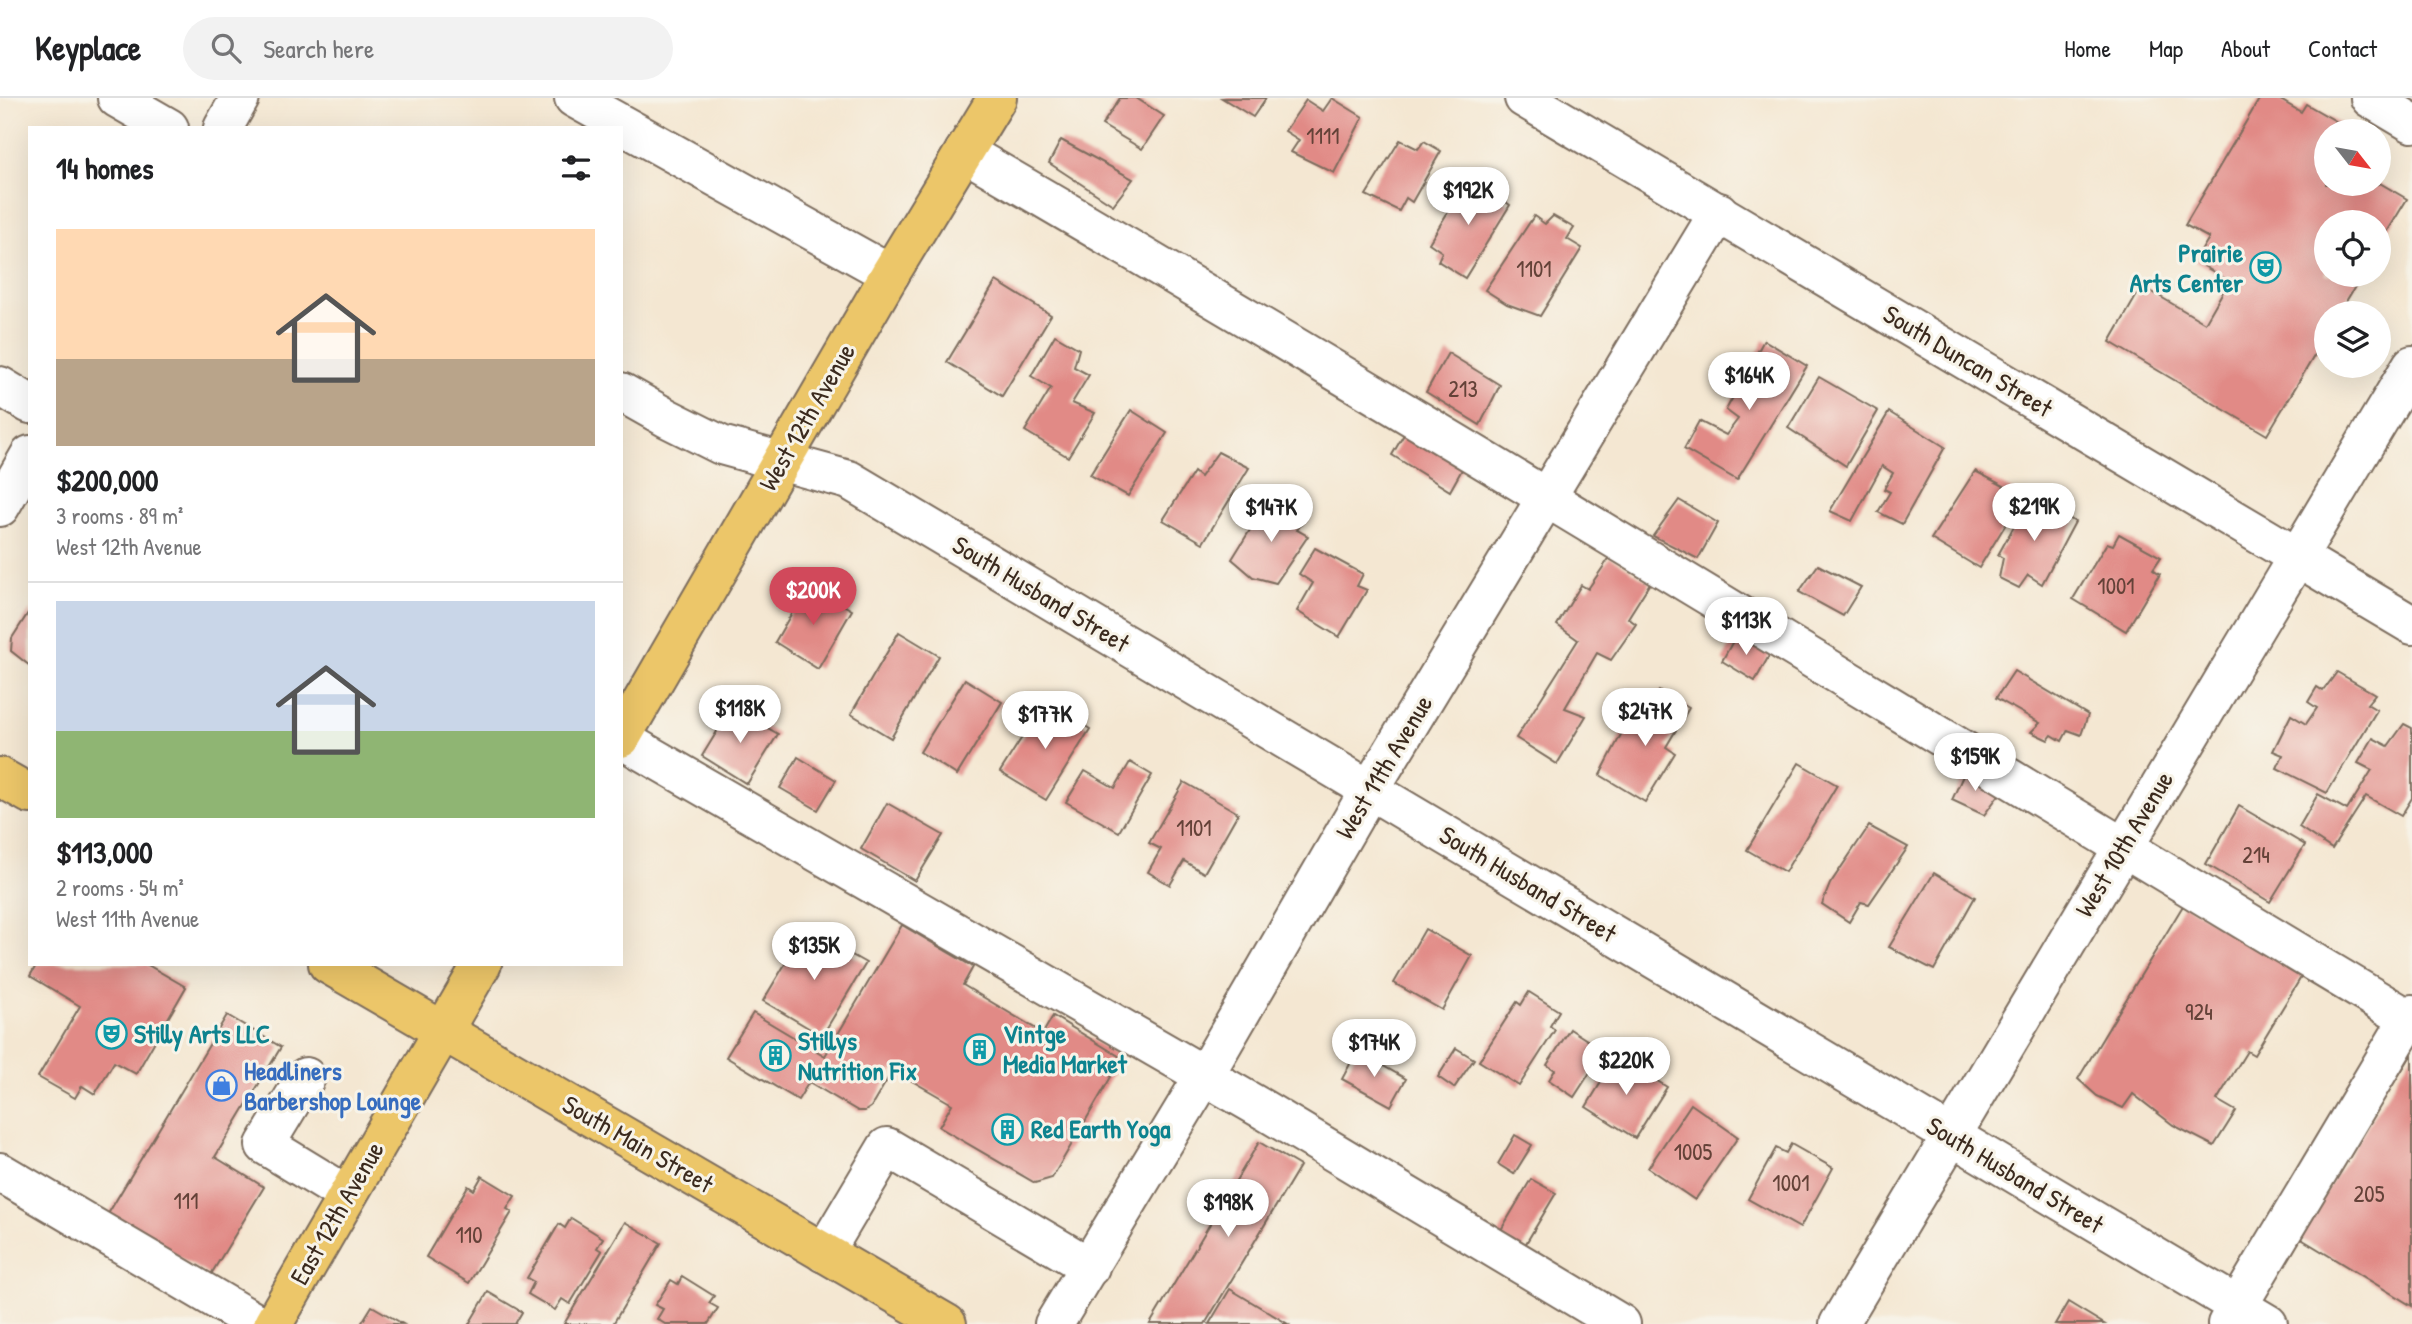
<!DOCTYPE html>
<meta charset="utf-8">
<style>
:root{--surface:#fff;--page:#f2f2f2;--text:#202124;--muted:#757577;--line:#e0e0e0;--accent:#d1495b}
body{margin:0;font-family:"Patrick Hand",sans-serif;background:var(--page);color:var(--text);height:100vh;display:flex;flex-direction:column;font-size:26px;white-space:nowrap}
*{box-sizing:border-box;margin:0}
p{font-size:23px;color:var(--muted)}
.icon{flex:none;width:38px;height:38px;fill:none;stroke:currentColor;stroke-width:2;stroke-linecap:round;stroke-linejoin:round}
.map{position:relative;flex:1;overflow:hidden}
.drawer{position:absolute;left:28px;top:28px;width:595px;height:840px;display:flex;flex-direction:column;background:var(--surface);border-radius:0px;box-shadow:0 7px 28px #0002}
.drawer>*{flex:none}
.needle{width:46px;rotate:121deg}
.controls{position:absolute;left:2314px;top:21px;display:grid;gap:14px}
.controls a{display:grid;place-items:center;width:77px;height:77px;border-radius:50%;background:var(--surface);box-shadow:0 7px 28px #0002;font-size:35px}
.price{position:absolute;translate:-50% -60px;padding:0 16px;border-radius:24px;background:#fff;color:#222;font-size:23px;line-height:46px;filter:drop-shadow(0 2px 4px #0008)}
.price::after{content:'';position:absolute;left:50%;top:42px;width:21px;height:16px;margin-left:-10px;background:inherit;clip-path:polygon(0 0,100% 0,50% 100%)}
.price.active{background:var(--accent);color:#fff}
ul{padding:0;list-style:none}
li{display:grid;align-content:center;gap:14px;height:371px;padding:0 28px}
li+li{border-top:2px solid var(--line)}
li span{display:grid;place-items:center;height:217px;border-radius:0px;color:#555}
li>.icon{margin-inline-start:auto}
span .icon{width:126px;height:126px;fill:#fffc;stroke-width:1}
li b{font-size:30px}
h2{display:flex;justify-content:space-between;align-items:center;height:84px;padding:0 28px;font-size:30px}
header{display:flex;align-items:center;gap:42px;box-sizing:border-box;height:98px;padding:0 35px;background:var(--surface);border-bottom:2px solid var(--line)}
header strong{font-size:33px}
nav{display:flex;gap:38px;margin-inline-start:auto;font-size:24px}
.search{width:490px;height:63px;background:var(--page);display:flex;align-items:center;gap:18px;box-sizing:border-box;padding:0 24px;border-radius:38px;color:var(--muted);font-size:26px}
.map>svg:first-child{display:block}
.building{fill:#e18a86}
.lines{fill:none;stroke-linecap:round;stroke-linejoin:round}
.minor-casing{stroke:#7c6c5d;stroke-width:42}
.major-casing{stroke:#7c6c5d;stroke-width:42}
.minor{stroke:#fff;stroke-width:38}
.major{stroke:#ecc669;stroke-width:38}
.labels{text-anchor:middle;stroke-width:6;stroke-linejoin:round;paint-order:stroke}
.number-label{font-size:23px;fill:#644238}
.culture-label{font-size:26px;font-weight:bold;fill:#0d838f;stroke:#f7f3e8;text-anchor:start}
.street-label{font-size:26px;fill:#3b2a1e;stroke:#f7f3e8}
.shop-label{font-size:26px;font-weight:bold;fill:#366cbe;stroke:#f7f3e8;text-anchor:start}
</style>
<header>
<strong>Keyplace</strong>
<div class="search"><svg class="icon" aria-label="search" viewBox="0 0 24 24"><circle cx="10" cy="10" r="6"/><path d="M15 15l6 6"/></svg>Search here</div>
<nav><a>Home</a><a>Map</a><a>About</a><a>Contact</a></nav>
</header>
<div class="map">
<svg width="2412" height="1226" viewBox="0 0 2412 1226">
<rect width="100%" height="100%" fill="#f7f3e8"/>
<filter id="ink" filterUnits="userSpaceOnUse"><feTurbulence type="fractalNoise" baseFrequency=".0143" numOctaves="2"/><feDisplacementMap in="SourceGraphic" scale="14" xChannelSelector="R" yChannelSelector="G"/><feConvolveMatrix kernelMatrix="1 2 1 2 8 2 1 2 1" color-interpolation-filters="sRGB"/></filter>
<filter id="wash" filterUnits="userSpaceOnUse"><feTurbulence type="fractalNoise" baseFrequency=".00686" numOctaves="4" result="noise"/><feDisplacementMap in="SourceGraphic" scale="28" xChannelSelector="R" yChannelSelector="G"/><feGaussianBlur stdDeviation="1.57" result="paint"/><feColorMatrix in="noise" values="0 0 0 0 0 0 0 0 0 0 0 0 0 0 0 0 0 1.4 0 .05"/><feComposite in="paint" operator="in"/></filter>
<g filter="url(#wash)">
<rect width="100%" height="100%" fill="#f4e7d2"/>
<g id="blocks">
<!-- building -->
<g class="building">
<path d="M1120 0H1136L1164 18 1142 51 1102 27Z"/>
<path d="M1222 0H1266L1253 19Z"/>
<path d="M1332 0 1363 19 1334 75 1291 54 1299 42 1285 33 1306 2 1323 13Z"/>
<path d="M2260 0H2277L2301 14 2306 6 2353 33H2326V86H2378V84L2407 101 2378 149V124H2326V177H2362L2339 215H2326V238L2267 337 2110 244 2142 188 2205 225 2229 183 2195 163 2209 140 2185 127Z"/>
<path d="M1061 42 1133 81 1113 107 1049 65Z"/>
<path d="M1400 42 1418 51 1424 43 1441 53 1412 104 1406 100 1399 113 1366 97Z"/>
<path d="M1470 78 1510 107 1465 180 1438 163 1442 154 1429 145Z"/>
<path d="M1534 118 1545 126 1553 118 1574 130 1567 141 1582 150 1540 218 1507 206 1485 192Z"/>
<path d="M996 183 1051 217 1002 298 947 264Z"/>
<path d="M1055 237 1079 251 1074 269 1089 277 1072 305 1095 315 1068 359 1025 333 1051 290 1031 278Z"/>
<path d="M1764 242 1807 268 1737 382 1684 351 1699 323 1726 337 1738 321 1726 312Z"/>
<path d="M1448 255 1500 287 1480 327 1426 294Z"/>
<path d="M1819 279 1878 313 1846 368 1788 330Z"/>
<path d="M1131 312 1167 335 1128 398 1090 377Z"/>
<path d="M1889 314 1945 349 1902 426 1878 414 1890 394 1884 391 1893 375 1882 368 1852 423 1830 413Z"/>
<path d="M1413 321 1470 357 1450 393 1392 357Z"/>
<path d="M1218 354 1249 370 1203 445 1163 422 1194 374 1200 379Z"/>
<path d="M1975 373 2023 398 1979 470 1931 441Z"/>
<path d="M2032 396 2075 424 2042 486 2028 477 2019 490 1999 480 2003 460 1998 457Z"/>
<path d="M1679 402 1718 425 1698 461 1653 438Z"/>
<path d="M1281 406 1306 420 1297 432 1308 438 1276 485 1253 479 1232 461 1263 411 1273 417Z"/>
<path d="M2119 436 2161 459 2153 471 2160 476 2126 533 2073 501 2107 445 2113 447Z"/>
<path d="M1315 450 1363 476 1357 488 1367 492 1339 539 1297 513 1313 485 1299 476Z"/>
<path d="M1610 459 1650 485 1628 520 1636 526 1611 562 1597 555 1565 610 1586 618 1557 666 1516 640 1578 542 1557 527 1581 487 1588 491Z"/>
<path d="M1818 467 1861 489 1843 518 1799 494Z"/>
<path d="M808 487 852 512 818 571 775 544Z"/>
<path d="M30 512V568L11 553 12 540Z"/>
<path d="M899 534 939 558 891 640 851 616Z"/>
<path d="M1738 534 1770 556 1755 583 1722 563Z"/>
<path d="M2014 573 2088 617 2081 637 2068 632 2062 643 2052 637 2048 642 2031 634 2040 625 1996 600Z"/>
<path d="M2337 574 2375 596 2367 606 2377 612 2327 695 2277 670 2283 657 2273 653 2291 617 2306 626 2317 610 2308 604 2317 589 2323 593Z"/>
<path d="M965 581 1002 604 957 677 920 654Z"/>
<path d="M1659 593 1689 610 1666 649 1675 655 1645 704 1600 677 1628 623 1635 629Z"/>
<path d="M1045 603 1090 631 1046 702 1000 674Z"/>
<path d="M732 609 778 636 747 686 702 658Z"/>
<path d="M2404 626 2412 630V700L2401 718 2366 698 2332 751 2299 729 2318 696 2347 712 2372 672 2358 665 2373 640 2388 648Z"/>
<path d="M798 659 836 682 818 712 780 690Z"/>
<path d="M1130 664 1152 677 1119 734 1066 704 1085 673 1115 690Z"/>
<path d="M1799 665 1837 687 1785 774 1747 752Z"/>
<path d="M1966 671 2001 694 1984 717 1952 702Z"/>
<path d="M1184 684 1238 715 1204 775 1184 763 1170 787 1148 774 1161 751 1149 745Z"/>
<path d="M887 705 943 737 915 783 861 751Z"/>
<path d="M2239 708 2305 747 2270 804 2206 766Z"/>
<path d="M1869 728 1908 749 1869 806 1861 804 1849 824 1822 806 1830 786Z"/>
<path d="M1934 775 1975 799 1934 872 1889 849Z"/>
<path d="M2184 806 2303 876 2254 957 2247 953 2217 1002 2236 1013 2214 1048 2173 1027 2133 996 2123 1010 2097 998 2078 981Z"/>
<path d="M902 827 973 869 963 887 1043 935 1053 918 1122 960 1052 1080 1035 1085 939 1029 952 1006 893 972 871 1009 865 1013H858L809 984 798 1002 726 959 753 915 825 958Z"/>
<path d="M806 831 866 865 822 938 763 903Z"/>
<path d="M1425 831 1472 858 1442 912 1394 885Z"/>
<path d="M37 866H146L186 889 136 976 114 964 95 996 82 988 75 1000 38 979 80 908 30 878Z"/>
<path d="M1529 894 1559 913 1550 928 1555 932 1519 988 1479 963 1517 904 1521 907Z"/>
<path d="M227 917 281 949 215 1059 264 1089 210 1178 108 1116Z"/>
<path d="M1570 931 1604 953 1574 999 1549 982 1555 972 1547 967Z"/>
<path d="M1456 950 1474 961 1454 990 1438 979Z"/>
<path d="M1357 953 1406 981 1391 1008 1342 981Z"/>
<path d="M2412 956V1208L2298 1139Z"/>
<path d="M1617 958 1667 989 1635 1040 1586 1009Z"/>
<path d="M1691 1006 1738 1039 1695 1102 1648 1070Z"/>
<path d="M1515 1037 1532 1047 1514 1076 1498 1066Z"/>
<path d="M1259 1044 1300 1068 1205 1226H1150Z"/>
<path d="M1791 1046 1833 1070 1800 1130 1748 1101 1776 1050 1786 1055Z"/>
<path d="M482 1078 515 1098 507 1111 512 1114 469 1185 426 1159 468 1088 474 1092Z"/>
<path d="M1531 1081 1556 1095 1522 1152 1498 1137Z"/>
<path d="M571 1120 603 1140 597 1150 602 1153 570 1206 562 1201 555 1212 528 1196 534 1184 527 1180 559 1126 565 1130Z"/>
<path d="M625 1124 661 1145 613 1226H564Z"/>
<path d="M682 1178 714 1198 709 1205 718 1210 708 1226H665L657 1221 663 1211 655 1207 671 1182 678 1186Z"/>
<path d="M1230 1191 1288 1226H1209Z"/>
<path d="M488 1194 522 1214 515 1226H469Z"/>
<path d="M2068 1204 2104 1226H2055Z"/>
<path d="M372 1208 403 1226H361Z"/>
</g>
</g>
</g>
<g filter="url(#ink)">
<use href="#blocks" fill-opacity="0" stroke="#7c6c5d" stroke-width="2"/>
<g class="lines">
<defs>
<g id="minor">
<path d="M117 0 169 30"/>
<path d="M574 0 890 176"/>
<path d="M1524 0 2412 527"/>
<path d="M2370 0 2412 25"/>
<path d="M223 30 240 0"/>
<path d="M964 54C1450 336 1927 633 2409 921"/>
<path d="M0 288 30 306"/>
<path d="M621 294 667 320 721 347 849 382 2268 1226"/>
<path d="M0 409 30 357"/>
<path d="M621 641 1264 1012 1621 1226"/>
<path d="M306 979 265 1047 347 1097"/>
<path d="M0 1074 258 1226"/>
<path d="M824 1155 887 1049 1090 1169"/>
<path d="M1054 1226 1204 978 1370 691 1719 114"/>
<path d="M1839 1226 2412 267"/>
<path d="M2227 1226 2412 916"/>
</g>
<g id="major">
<path d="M621 640 890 176 997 0"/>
<path d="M0 679 30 696"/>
<path d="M328 866 947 1226"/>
<path d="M273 1226 482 866"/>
</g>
</defs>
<!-- minor casing -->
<use href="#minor" class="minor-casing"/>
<!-- major casing -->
<use href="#major" class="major-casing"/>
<!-- minor -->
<use href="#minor" class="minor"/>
<!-- major -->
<use href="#major" class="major"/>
</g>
</g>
<!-- icons -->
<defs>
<symbol id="theatre-ring" viewBox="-11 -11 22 22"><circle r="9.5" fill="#f7f3e8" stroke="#0f9aa8" stroke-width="1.5"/><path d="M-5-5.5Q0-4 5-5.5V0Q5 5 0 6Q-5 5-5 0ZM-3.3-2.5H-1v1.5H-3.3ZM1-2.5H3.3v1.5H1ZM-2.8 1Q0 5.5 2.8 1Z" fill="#0f9aa8"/></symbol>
<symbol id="building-ring" viewBox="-11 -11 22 22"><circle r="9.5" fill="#f7f3e8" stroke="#0f9aa8" stroke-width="1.5"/><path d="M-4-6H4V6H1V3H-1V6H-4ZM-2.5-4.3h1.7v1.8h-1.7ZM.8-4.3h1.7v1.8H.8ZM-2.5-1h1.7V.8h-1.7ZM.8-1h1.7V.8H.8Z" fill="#0f9aa8"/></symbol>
<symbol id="shop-ring" viewBox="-11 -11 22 22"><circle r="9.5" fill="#f7f3e8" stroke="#3f7fe0" stroke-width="1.5"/><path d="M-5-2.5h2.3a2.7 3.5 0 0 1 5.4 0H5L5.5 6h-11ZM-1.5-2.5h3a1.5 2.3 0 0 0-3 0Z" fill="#3f7fe0"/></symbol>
</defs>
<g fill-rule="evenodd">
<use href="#theatre-ring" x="2248" y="152" width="35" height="35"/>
<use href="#theatre-ring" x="94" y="918" width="35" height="35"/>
<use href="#building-ring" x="962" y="934" width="35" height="35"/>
<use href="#building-ring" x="758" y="940" width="35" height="35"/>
<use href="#shop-ring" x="204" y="970" width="35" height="35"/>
<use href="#building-ring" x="990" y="1014" width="35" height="35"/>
</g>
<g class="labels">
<!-- number labels -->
<g class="number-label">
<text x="1323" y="46">1111</text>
<text x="1534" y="179">1101</text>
<text x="1463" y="299">213</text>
<text x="2116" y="496">1001</text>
<text x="1194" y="738">1101</text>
<text x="2256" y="765">214</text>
<text x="2199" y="922">924</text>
<text x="1693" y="1062">1005</text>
<text x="1791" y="1093">1001</text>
<text x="2369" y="1104">205</text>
<text x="186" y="1111">111</text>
<text x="469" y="1145">110</text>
</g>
<!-- culture labels -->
<g class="culture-label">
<text x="2243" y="164" text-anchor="end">Prairie<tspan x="2243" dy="30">Arts Center</tspan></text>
<text x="134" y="945">Stilly Arts LLC</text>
<text x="1003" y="945">Vintge<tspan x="1003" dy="30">Media Market</tspan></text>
<text x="798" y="952">Stillys<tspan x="798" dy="30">Nutrition Fix</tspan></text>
<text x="1031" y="1040">Red Earth Yoga</text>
</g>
<!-- street labels -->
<g class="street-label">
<text transform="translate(1968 263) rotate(31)" y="9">South Duncan Street</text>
<text transform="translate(807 319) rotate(-60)" y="9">West 12th Avenue</text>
<text transform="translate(1041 496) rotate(31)" y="9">South Husband Street</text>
<text transform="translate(1384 669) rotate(-59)" y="9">West 11th Avenue</text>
<text transform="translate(2124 746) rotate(-59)" y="9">West 10th Avenue</text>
<text transform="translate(1528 786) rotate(31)" y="9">South Husband Street</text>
<text transform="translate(638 1046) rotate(30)" y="9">South Main Street</text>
<text transform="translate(2015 1077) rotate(31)" y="9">South Husband Street</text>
<text transform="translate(337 1115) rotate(-60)" y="9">East 12th Avenue</text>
</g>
<!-- shop labels -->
<g class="shop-label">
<text x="244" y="982">Headliners<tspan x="244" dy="30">Barbershop Lounge</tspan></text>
</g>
</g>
</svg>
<div class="controls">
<a><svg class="needle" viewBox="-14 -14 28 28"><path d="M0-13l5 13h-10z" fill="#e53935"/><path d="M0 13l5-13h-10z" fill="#757577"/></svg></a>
<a><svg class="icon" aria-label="locate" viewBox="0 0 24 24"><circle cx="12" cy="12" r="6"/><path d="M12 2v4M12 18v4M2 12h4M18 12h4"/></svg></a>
<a><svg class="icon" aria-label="layers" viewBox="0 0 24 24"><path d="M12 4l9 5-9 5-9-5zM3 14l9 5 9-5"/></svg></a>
</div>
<b class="price" style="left:1468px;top:129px">$192K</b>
<b class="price" style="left:1749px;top:314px">$164K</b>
<b class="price" style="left:2034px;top:445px">$219K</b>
<b class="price" style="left:1271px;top:446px">$147K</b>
<b class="price active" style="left:813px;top:529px">$200K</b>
<b class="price" style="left:1746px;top:559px">$113K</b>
<b class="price" style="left:740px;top:647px">$118K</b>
<b class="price" style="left:1645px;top:650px">$247K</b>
<b class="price" style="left:1045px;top:653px">$177K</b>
<b class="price" style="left:1975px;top:695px">$159K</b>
<b class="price" style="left:814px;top:884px">$135K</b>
<b class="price" style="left:1374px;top:981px">$174K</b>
<b class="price" style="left:1626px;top:999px">$220K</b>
<b class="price" style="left:1228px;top:1141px">$198K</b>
<section class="drawer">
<h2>14 homes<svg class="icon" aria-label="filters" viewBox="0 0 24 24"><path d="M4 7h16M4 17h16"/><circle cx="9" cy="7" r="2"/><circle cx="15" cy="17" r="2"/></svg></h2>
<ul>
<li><span style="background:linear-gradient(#ffd9b3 60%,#b9a48a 0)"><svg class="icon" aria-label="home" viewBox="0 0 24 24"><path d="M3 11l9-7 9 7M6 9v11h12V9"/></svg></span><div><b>$200,000</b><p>3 rooms · 89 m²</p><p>West 12th Avenue</p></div></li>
<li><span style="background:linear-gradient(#c9d6e8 60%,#8fb573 0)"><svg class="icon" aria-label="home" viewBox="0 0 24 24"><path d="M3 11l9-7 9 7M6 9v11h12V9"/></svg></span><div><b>$113,000</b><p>2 rooms · 54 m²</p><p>West 11th Avenue</p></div></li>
</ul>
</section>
</div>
